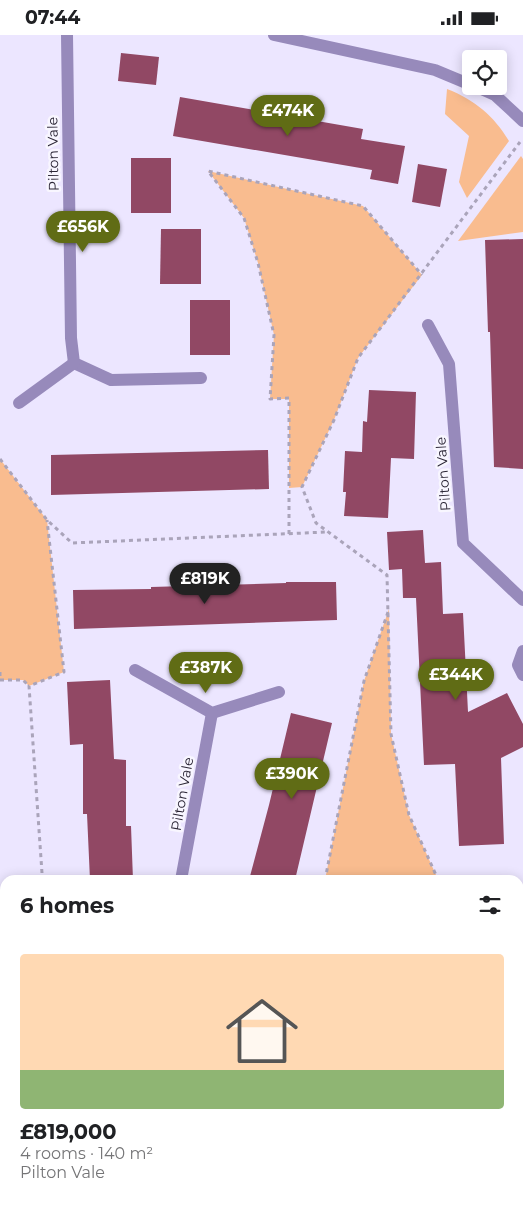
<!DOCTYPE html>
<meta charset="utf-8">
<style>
:root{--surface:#fff;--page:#f2f2f2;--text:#202124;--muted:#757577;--line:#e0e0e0;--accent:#606c15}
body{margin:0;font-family:Montserrat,sans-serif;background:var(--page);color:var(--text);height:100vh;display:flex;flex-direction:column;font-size:19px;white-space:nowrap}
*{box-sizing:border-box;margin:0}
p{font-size:16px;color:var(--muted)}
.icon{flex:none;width:28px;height:28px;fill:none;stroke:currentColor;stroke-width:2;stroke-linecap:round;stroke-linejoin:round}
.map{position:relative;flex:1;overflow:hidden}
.details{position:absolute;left:0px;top:840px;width:524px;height:336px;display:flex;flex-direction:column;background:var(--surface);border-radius:15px 15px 0 0;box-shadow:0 2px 12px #0003}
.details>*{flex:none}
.controls{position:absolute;left:462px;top:15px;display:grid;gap:10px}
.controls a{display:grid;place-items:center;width:45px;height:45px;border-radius:5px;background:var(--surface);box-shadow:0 2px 12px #0003;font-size:25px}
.price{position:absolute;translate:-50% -42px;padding:0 11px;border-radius:18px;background:var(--accent);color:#fff;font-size:16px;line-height:32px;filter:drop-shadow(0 1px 2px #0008)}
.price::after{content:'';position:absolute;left:50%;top:30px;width:15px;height:11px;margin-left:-8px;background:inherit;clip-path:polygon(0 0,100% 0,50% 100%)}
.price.active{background:#222;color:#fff}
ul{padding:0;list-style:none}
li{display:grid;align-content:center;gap:10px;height:265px;padding:0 20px}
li+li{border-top:1px solid var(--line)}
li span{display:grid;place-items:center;height:155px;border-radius:5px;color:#555}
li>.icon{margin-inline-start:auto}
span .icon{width:90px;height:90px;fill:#fffc;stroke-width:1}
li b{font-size:21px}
h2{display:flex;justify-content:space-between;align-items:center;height:60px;padding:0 20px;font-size:21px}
.status{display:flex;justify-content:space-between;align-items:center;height:35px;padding:0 25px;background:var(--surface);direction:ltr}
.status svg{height:14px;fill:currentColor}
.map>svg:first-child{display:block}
.green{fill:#f9bc8f}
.building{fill:#914864}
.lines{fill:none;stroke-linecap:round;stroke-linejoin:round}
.path{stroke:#aaa4ba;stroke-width:3;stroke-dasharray:4 4;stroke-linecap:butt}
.minor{stroke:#978abb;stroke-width:12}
.labels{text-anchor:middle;stroke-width:5;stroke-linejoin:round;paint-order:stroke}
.street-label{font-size:14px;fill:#2a2535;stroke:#f8f6ff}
</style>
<div class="status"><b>07:44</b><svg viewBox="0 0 49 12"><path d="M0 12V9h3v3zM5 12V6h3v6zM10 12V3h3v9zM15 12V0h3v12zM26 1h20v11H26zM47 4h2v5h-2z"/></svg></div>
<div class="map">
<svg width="523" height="1176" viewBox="0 0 523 1176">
<rect width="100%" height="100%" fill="#ece6ff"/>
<!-- green -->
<g class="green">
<path d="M447 54C475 65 494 81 509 106L467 163 459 147 469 101 445 79Z"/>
<path d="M521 121 523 124V197L458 206Z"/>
<path d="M208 136 363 171 422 240 358 323 334 385 302 452 289 453V364H270L274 300 258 228 244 183Z"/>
<path d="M0 424 47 485 64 637 29 651 23 645H0Z"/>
<path d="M389 574 391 699 409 780 436 840 440 845H325L364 646Z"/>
<path d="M519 927 523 928V1002L519 1005Z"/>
<path d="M523 1054V1176H478L479 1171H519V1056Z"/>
</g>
<!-- building -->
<g class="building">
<path d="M121 18 159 22 156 50 118 46Z"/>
<path d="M180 62 363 94 361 104 405 111 398 149 370 144 372 135 173 101Z"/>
<rect x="131" y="123" width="40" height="55"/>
<path d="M418 129 447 134 440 172 412 167Z"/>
<path d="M161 194H201V249H160Z"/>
<path d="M523 204V434L494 432 491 331 490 297H488L485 205Z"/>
<rect x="190" y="265" width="40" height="55"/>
<path d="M369 355 416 357 414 424 391 423 388 483 344 481 346 457H343L345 416 362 417 363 386 367 387Z"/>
<path d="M268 415 269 454 51 460V420Z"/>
<path d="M423 495 425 528 441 527 443 579 463 578 468 677 507 658 523 689V712L501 723 504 809 459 811 455 729 424 730 416 563H403L402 534 389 535 387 497Z"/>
<path d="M286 547H336L337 585 74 594 73 555 151 554V552L286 548Z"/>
<path d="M110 645 114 724 126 725V791H131L133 845H90L87 779H83V709L70 710 67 647Z"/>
<path d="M291 678 332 688 295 845H249L269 770Z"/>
</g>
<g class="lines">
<!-- path -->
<g class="path">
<path d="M0 424 47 485 72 508 327 497"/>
<path d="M289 499V363L270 364 274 300 258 228 244 183 208 136 363 171 422 240"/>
<path d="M0 637V645H23L29 651"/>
<path d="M42 838 29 651 64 637 47 485"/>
<path d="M325 845 364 646 388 577"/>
<path d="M440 845 436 840 409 780 391 699 387 540 316 488 302 452 334 385 358 323 520 107"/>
<path d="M519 918 523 919"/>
<path d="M0 1138H5"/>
<path d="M259 1171 281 1176"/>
</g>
<!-- minor -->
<g class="minor">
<path d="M67 0 71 303 74 328 111 345 201 343"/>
<path d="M274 0 435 35 471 50"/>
<path d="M475 51 495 60 523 86"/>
<path d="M428 290 449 329 463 508 523 565"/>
<path d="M19 368 74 328"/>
<path d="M523 616 518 630 523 640"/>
<path d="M135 635 212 678 279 657"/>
<path d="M181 845 212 678"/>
<path d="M0 983H5"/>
<path d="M519 1032 523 1030"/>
</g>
</g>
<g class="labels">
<!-- street labels -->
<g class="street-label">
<text transform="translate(53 119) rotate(-91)" y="5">Pilton Vale</text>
<text transform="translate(443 439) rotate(-94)" y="5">Pilton Vale</text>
<text transform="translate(182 759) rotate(-80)" y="5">Pilton Vale</text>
</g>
</g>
</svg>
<div class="controls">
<a><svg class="icon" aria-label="locate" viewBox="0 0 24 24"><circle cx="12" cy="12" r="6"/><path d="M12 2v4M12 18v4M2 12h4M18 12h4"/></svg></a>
</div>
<b class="price" style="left:288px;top:102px">£474K</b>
<b class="price" style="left:83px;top:218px">£656K</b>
<b class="price active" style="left:205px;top:570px">£819K</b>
<b class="price" style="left:206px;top:659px">£387K</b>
<b class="price" style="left:456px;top:666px">£344K</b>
<b class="price" style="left:292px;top:765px">£390K</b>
<section class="details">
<h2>6 homes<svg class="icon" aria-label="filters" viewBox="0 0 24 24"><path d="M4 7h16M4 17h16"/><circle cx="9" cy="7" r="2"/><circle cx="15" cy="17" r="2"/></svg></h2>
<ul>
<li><span style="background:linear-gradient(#ffd9b3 75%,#8fb573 0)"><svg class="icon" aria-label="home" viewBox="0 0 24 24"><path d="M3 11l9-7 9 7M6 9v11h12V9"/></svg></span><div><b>£819,000</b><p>4 rooms · 140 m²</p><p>Pilton Vale</p></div></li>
</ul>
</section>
</div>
